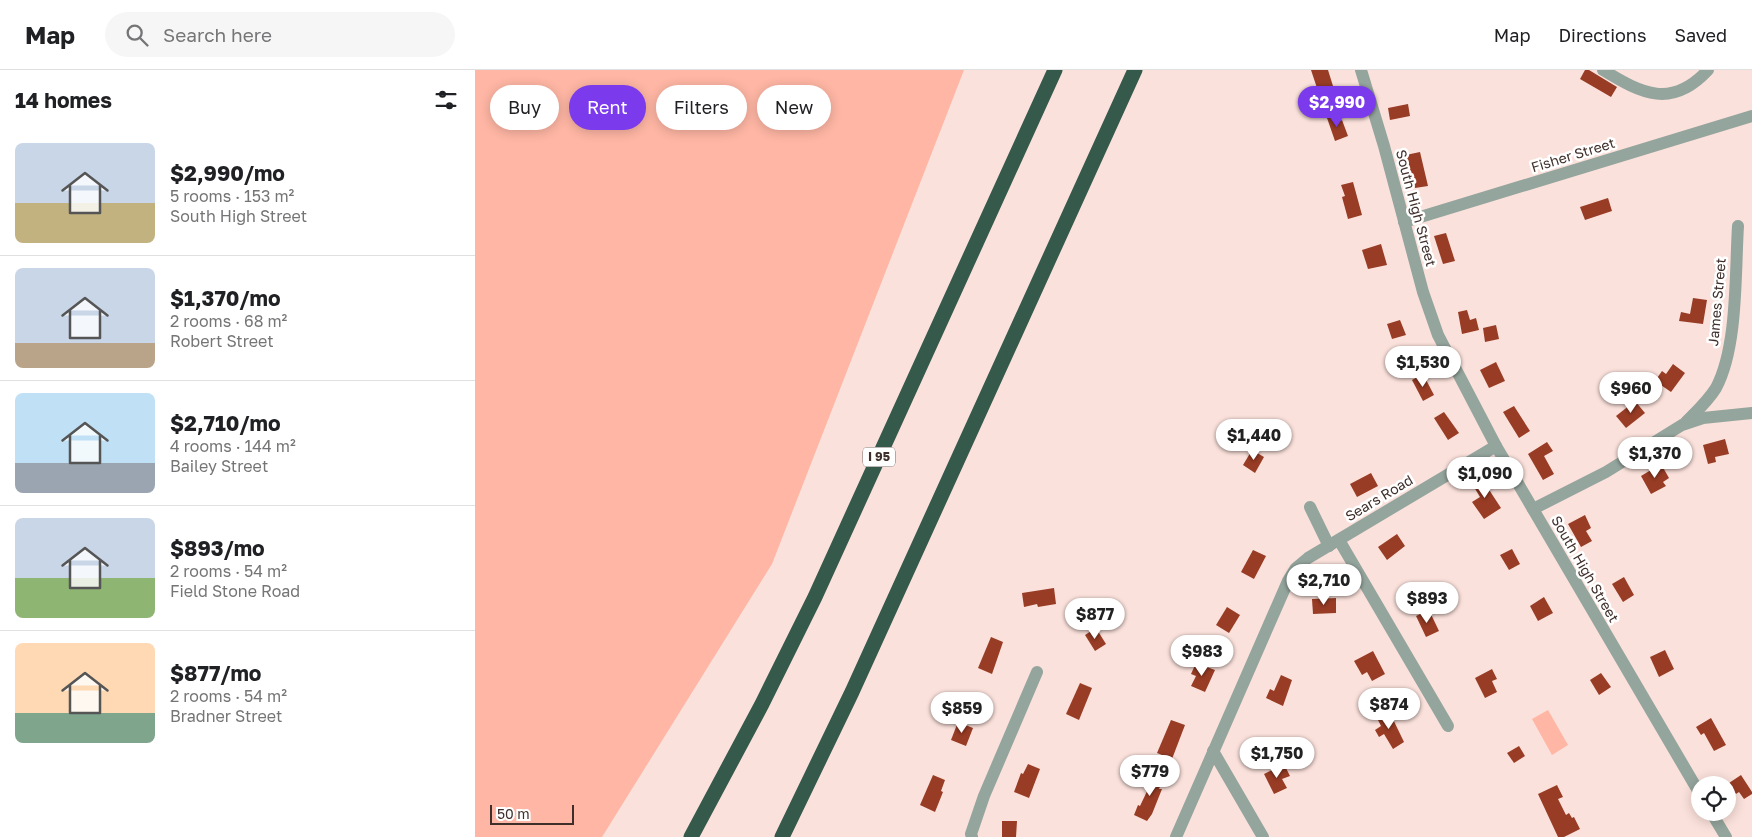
<!DOCTYPE html>
<meta charset="utf-8">
<style>
:root{--surface:#fff;--page:#f6f6f6;--text:#202124;--muted:#757577;--line:#e0e0e0;--accent:#7c3aed}
body{margin:0;font-family:"Golos Text",sans-serif;background:var(--page);color:var(--text);height:100vh;display:flex;flex-direction:column;font-size:19px;white-space:nowrap}
*{box-sizing:border-box;margin:0}
p{font-size:16px;color:var(--muted)}
.icon{flex:none;width:28px;height:28px;fill:none;stroke:currentColor;stroke-width:2;stroke-linecap:round;stroke-linejoin:round}
.map{position:relative;flex:1;overflow:hidden}
.sheet{display:flex;flex-direction:column;background:var(--surface);width:475px}
.sheet>*{flex:none}
.guide{position:absolute;left:15px;top:15px;width:475px;height:45px;display:flex;gap:10px}
.tools{position:absolute;left:1216px;top:706px;display:grid;gap:10px}
.tools a{display:grid;place-items:center;width:45px;height:45px;border-radius:50%;background:var(--surface);box-shadow:0 2px 12px #0003;font-size:25px}
.scale{position:absolute;left:15px;bottom:12px;width:84px;box-sizing:border-box;padding-left:5px;border:2px solid #3f2f2b;border-top:0;font-size:14px;line-height:18px;white-space:nowrap;color:#3f2f2b;-webkit-text-stroke:4px #fff;paint-order:stroke}
.price{position:absolute;translate:-50% -42px;padding:0 11px;border-radius:18px;background:#fff;color:#222;font-size:16px;line-height:32px;filter:drop-shadow(0 1px 2px #0008)}
.price::after{content:'';position:absolute;left:50%;top:30px;width:15px;height:11px;margin-left:-8px;background:inherit;clip-path:polygon(0 0,100% 0,50% 100%)}
.price.on{background:var(--accent);color:#fff}
ul{padding:0;list-style:none}
li{display:flex;align-items:center;gap:15px;height:125px;padding:0 15px}
li+li{border-top:1px solid var(--line)}
li span{display:grid;place-items:center;flex:none;width:140px;height:100px;border-radius:8px;color:#555}
li>.icon{margin-inline-start:auto}
span .icon{width:60px;height:60px;fill:#fffc;stroke-width:1}
li b{font-size:21px}
h2{display:flex;justify-content:space-between;align-items:center;height:60px;padding:0 15px;font-size:21px}
.pill{padding:0 18px;border-radius:22px;background:var(--surface);box-shadow:0 2px 12px #0003;font-size:18px;line-height:45px}
.pill.on{background:var(--accent);color:#fff}
header{display:flex;align-items:center;gap:30px;box-sizing:border-box;height:70px;padding:0 25px;background:var(--surface);border-bottom:1px solid var(--line)}
header strong{font-size:24px}
nav{display:flex;gap:28px;margin-inline-start:auto;font-size:18px}
.search{width:350px;height:45px;background:var(--page);display:flex;align-items:center;gap:12px;box-sizing:border-box;padding:0 18px;border-radius:28px;color:var(--muted);font-size:19px}
main{display:flex;flex:1;min-height:0}
.map>svg:first-child{display:block}
.green{fill:#ffb6a4}
.building{fill:#983c25}
.lines{fill:none;stroke-linecap:round;stroke-linejoin:round}
.minor{stroke:#94a59d;stroke-width:12}
.highway{stroke:#35594a;stroke-width:15}
.labels{text-anchor:middle;stroke-width:5;stroke-linejoin:round;paint-order:stroke}
.shield{fill:#fff;stroke:#796d6b;stroke-width:1}
.shield-label{font-size:12px;font-weight:bold;fill:#3f2f2b}
.street-label{font-size:14px;fill:#3f2f2b;stroke:#fff}
</style>
<header>
<strong>Map</strong>
<div class="search"><svg class="icon" aria-label="search" viewBox="0 0 24 24"><circle cx="10" cy="10" r="6"/><path d="M15 15l6 6"/></svg>Search here</div>
<nav><a>Map</a><a>Directions</a><a>Saved</a></nav>
</header>
<main>
<section class="sheet">
<h2>14 homes<svg class="icon" aria-label="filters" viewBox="0 0 24 24"><path d="M4 7h16M4 17h16"/><circle cx="9" cy="7" r="2"/><circle cx="15" cy="17" r="2"/></svg></h2>
<ul>
<li><span style="background:linear-gradient(#c9d6e8 60%,#c2b280 0)"><svg class="icon" aria-label="home" viewBox="0 0 24 24"><path d="M3 11l9-7 9 7M6 9v11h12V9"/></svg></span><div><b>$2,990/mo</b><p>5 rooms · 153 m²</p><p>South High Street</p></div></li>
<li><span style="background:linear-gradient(#c9d6e8 75%,#b9a48a 0)"><svg class="icon" aria-label="home" viewBox="0 0 24 24"><path d="M3 11l9-7 9 7M6 9v11h12V9"/></svg></span><div><b>$1,370/mo</b><p>2 rooms · 68 m²</p><p>Robert Street</p></div></li>
<li><span style="background:linear-gradient(#bfe0f5 70%,#9aa5b1 0)"><svg class="icon" aria-label="home" viewBox="0 0 24 24"><path d="M3 11l9-7 9 7M6 9v11h12V9"/></svg></span><div><b>$2,710/mo</b><p>4 rooms · 144 m²</p><p>Bailey Street</p></div></li>
<li><span style="background:linear-gradient(#c9d6e8 60%,#8fb573 0)"><svg class="icon" aria-label="home" viewBox="0 0 24 24"><path d="M3 11l9-7 9 7M6 9v11h12V9"/></svg></span><div><b>$893/mo</b><p>2 rooms · 54 m²</p><p>Field Stone Road</p></div></li>
<li><span style="background:linear-gradient(#ffd9b3 70%,#7fa58c 0)"><svg class="icon" aria-label="home" viewBox="0 0 24 24"><path d="M3 11l9-7 9 7M6 9v11h12V9"/></svg></span><div><b>$877/mo</b><p>2 rooms · 54 m²</p><p>Bradner Street</p></div></li>
</ul>
</section>
<div class="map">
<svg width="1277" height="767" viewBox="0 0 1277 767">
<rect width="100%" height="100%" fill="#fbe1db"/>
<!-- green -->
<g class="green">
<path d="M0 0H489L297 494 127 767H0Z"/>
<path d="M1073 640 1093 675 1077 685 1057 649Z"/>
</g>
<!-- building -->
<g class="building">
<path d="M836 0H853L858 16 843 21Z"/>
<path d="M1110 0H1114L1142 17 1136 27 1105 9Z"/>
<path d="M933 34 935 46 915 50 913 38Z"/>
<path d="M860 45 862 52 867 50 873 66 860 71 852 48Z"/>
<path d="M945 82 953 116 940 118 938 110 931 112 926 86Z"/>
<path d="M878 112 887 145 873 149 867 127 870 126 866 115Z"/>
<path d="M1133 128 1137 141 1110 150 1105 137Z"/>
<path d="M971 163 980 191 968 194 959 166Z"/>
<path d="M906 174 912 195 893 199 887 180Z"/>
<path d="M1218 228 1232 230 1228 254 1204 251 1206 242 1215 244Z"/>
<path d="M992 240 995 250 1001 248 1004 260 987 264 983 242Z"/>
<path d="M925 250 931 265 917 269 912 254Z"/>
<path d="M1021 255 1024 269 1010 272 1008 258Z"/>
<path d="M1021 292 1030 311 1014 318 1005 300Z"/>
<path d="M1198 294 1210 303 1196 322 1180 311 1187 301 1191 304Z"/>
<path d="M948 304 959 325 948 331 937 310Z"/>
<path d="M1160 331 1170 343 1151 358 1141 346Z"/>
<path d="M1039 336 1055 361 1044 368 1028 342Z"/>
<path d="M969 342 984 363 973 370 959 348Z"/>
<path d="M1250 369 1254 384 1240 387 1241 392 1233 394 1228 375Z"/>
<path d="M1072 372 1078 381 1069 386 1079 404 1068 410 1053 384Z"/>
<path d="M777 380 789 387 780 403 768 395Z"/>
<path d="M1186 394 1194 408 1188 412 1191 416 1176 424 1166 406Z"/>
<path d="M896 403 903 416 882 427 875 414Z"/>
<path d="M1005 406 1026 438 1009 449 997 432 1005 427 996 412Z"/>
<path d="M1110 445 1116 458 1111 461 1117 471 1106 477 1093 454Z"/>
<path d="M922 464 930 476 912 490 903 477Z"/>
<path d="M1037 479 1045 494 1034 500 1025 485Z"/>
<path d="M778 480 791 486 779 509 766 502Z"/>
<path d="M1149 507 1159 525 1148 532 1137 514Z"/>
<path d="M579 518 581 534 563 537 562 534 549 537 547 523Z"/>
<path d="M1069 527 1078 543 1063 551 1055 536Z"/>
<path d="M861 528V543L838 544 837 529Z"/>
<path d="M752 537 765 545 754 563 741 555Z"/>
<path d="M954 540 964 561 951 567 941 546Z"/>
<path d="M621 558 631 574 620 581 610 565Z"/>
<path d="M516 567 528 572 517 604 503 598Z"/>
<path d="M1190 580 1199 599 1184 607 1175 587Z"/>
<path d="M898 581 910 604 897 611 892 602 887 605 879 591Z"/>
<path d="M721 593 740 600 730 622 716 616 721 606 716 604Z"/>
<path d="M1017 599 1022 609 1017 611 1022 622 1010 628 1000 608Z"/>
<path d="M1126 603 1136 617 1124 625 1115 610Z"/>
<path d="M806 605 817 610 808 636 791 628 795 619 799 621Z"/>
<path d="M605 613 617 618 604 650 591 644Z"/>
<path d="M914 641 929 672 918 679 909 664 904 667 900 660 906 656 902 648Z"/>
<path d="M1236 648 1251 675 1239 681 1229 663 1226 665 1221 657Z"/>
<path d="M696 650 710 655 697 689 682 683Z"/>
<path d="M483 652 498 658 491 676 476 670Z"/>
<path d="M1044 676 1050 686 1039 693 1032 683Z"/>
<path d="M553 694 565 699 554 728 539 722 546 703 548 704Z"/>
<path d="M809 694 815 706 807 709 812 718 799 724 789 704Z"/>
<path d="M675 701 689 707 684 719H687L677 744 672 751 659 745 663 735 665 736 675 715 672 714 674 711 671 710Z"/>
<path d="M458 705 470 710 466 721 468 722 460 742 445 735Z"/>
<path d="M1266 705 1277 722V724L1269 729 1264 722 1261 724 1254 713Z"/>
<path d="M1082 715 1088 727 1083 729 1091 745 1094 743 1097 748 1099 747 1105 759 1089 767H1083L1063 724Z"/>
<path d="M527 751H542L541 767H527Z"/>
</g>
<g class="lines">
<!-- minor -->
<g class="minor">
<path d="M886 0 909 76 948 222 963 265 1021 376 1225 724"/>
<path d="M1128 0C1167 24 1197 39 1233 0"/>
<path d="M929 152 1277 46"/>
<path d="M1211 352C1222 341 1233 331 1241 318 1263 277 1260 203 1263 156"/>
<path d="M835 437 854 476"/>
<path d="M1058 439 1131 402 1207 355 1228 348 1277 343"/>
<path d="M864 470 973 656"/>
<path d="M738 681 788 767"/>
<path d="M1236 742 1251 767"/>
<path d="M497 767 496 764 509 726 562 602"/>
<path d="M701 767 813 511 821 498 833 488 1021 376"/>
</g>
<!-- highway -->
<g class="highway">
<path d="M216 767 287 634 340 527 580 0"/>
<path d="M307 767 377 622 660 0"/>
</g>
</g>
<g class="labels">
<!-- shield labels -->
<rect class="shield" x="388" y="377.5" width="32" height="19" rx="4"/>
<g class="shield-label">
<text x="404" y="391">I 95</text>
</g>
<!-- street labels -->
<g class="street-label">
<text transform="translate(1098 85) rotate(-17)" y="5">Fisher Street</text>
<text transform="translate(941 138) rotate(75)" y="5">South High Street</text>
<text transform="translate(1242 232) rotate(-85)" y="5">James Street</text>
<text transform="translate(904 428) rotate(-31)" y="5">Sears Road</text>
<text transform="translate(1110 499) rotate(60)" y="5">South High Street</text>
</g>
</g>
</svg>
<div class="tools">
<a><svg class="icon" aria-label="locate" viewBox="0 0 24 24"><circle cx="12" cy="12" r="6"/><path d="M12 2v4M12 18v4M2 12h4M18 12h4"/></svg></a>
</div>
<div class="scale">50 m</div>
<b class="price on" style="left:862px;top:58px">$2,990</b>
<b class="price" style="left:948px;top:318px">$1,530</b>
<b class="price" style="left:1156px;top:344px">$960</b>
<b class="price" style="left:779px;top:391px">$1,440</b>
<b class="price" style="left:1180px;top:409px">$1,370</b>
<b class="price" style="left:1010px;top:429px">$1,090</b>
<b class="price" style="left:849px;top:536px">$2,710</b>
<b class="price" style="left:952px;top:554px">$893</b>
<b class="price" style="left:620px;top:570px">$877</b>
<b class="price" style="left:727px;top:607px">$983</b>
<b class="price" style="left:914px;top:660px">$874</b>
<b class="price" style="left:487px;top:664px">$859</b>
<b class="price" style="left:802px;top:709px">$1,750</b>
<b class="price" style="left:675px;top:727px">$779</b>
<div class="guide">
<a class="pill">Buy</a>
<a class="pill on">Rent</a>
<a class="pill">Filters</a>
<a class="pill">New</a>
</div>
</div>
</main>
